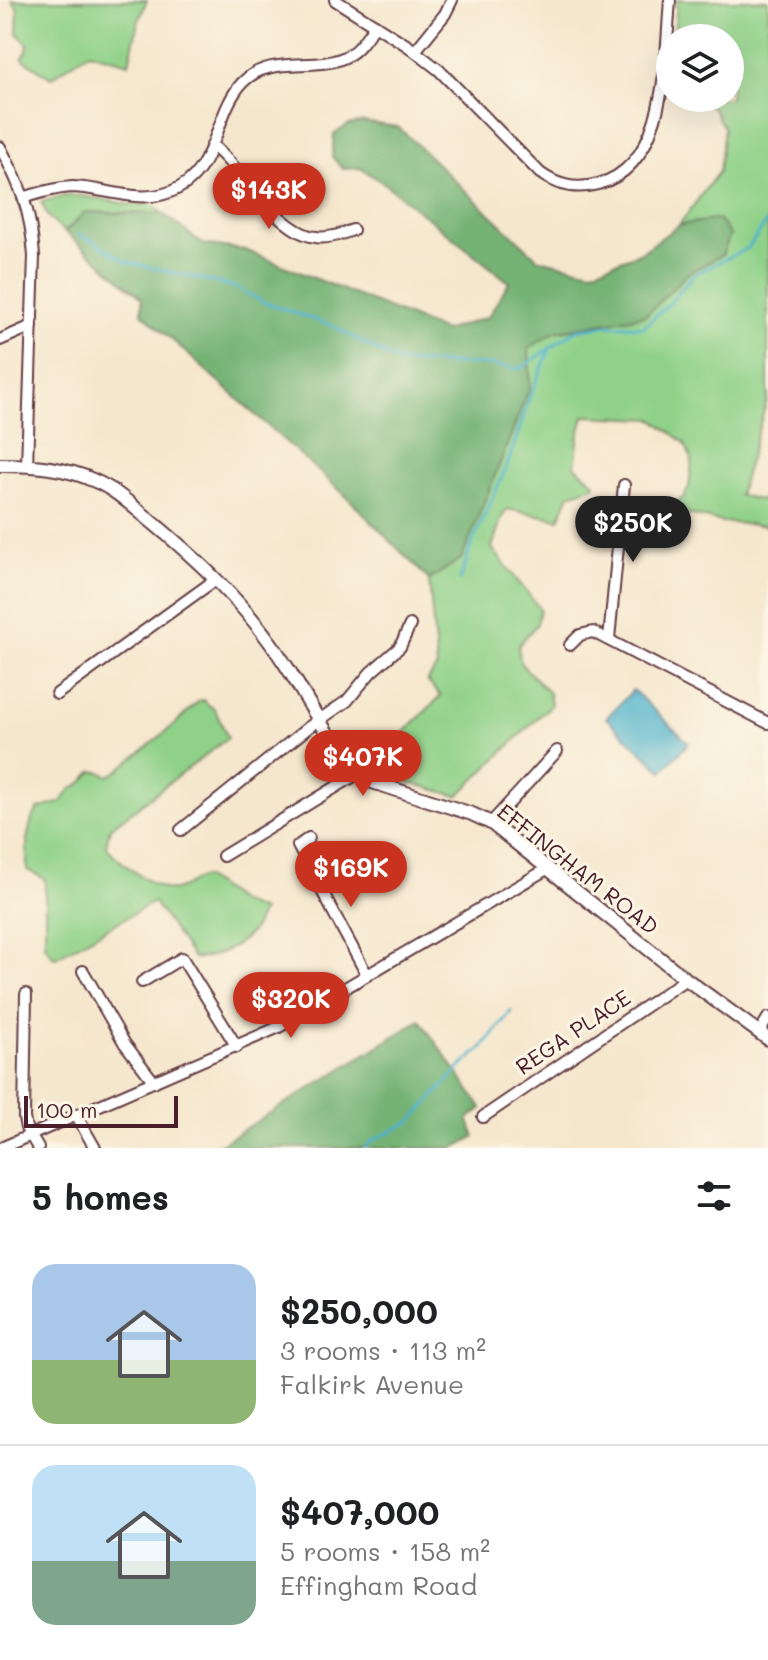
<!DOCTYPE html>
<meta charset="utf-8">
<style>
:root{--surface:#fff;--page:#f6f6f6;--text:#202124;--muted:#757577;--line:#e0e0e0;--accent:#c8321e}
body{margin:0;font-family:Mali,sans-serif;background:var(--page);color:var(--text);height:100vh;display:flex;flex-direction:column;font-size:30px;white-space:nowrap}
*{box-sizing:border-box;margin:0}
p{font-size:26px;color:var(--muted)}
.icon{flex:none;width:44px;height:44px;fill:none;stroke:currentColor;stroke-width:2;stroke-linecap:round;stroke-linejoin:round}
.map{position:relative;height:1148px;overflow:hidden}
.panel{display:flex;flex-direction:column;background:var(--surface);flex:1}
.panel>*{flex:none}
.controls{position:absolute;left:656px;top:24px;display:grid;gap:16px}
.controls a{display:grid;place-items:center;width:88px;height:88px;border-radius:50%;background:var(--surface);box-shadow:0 8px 32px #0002;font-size:40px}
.scale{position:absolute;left:24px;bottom:20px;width:154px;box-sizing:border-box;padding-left:8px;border:4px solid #4a1f2b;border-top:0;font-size:22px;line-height:28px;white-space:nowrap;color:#4a1f2b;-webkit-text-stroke:6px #fcf5e5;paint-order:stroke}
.price{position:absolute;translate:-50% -68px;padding:0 18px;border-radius:28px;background:var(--accent);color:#fff;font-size:26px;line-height:52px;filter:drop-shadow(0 2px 4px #0008)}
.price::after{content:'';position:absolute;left:50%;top:48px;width:24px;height:18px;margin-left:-12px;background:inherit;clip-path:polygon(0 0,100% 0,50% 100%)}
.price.active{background:#222;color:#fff}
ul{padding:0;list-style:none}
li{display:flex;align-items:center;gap:24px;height:200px;padding:0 32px}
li+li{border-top:2px solid var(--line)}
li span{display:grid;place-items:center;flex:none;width:224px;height:160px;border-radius:24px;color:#555}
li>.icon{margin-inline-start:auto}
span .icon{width:96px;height:96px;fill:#fffc;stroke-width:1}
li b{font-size:34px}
h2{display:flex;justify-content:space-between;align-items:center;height:96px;padding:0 32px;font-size:34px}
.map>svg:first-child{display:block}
.green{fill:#90d189;stroke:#6d785a;stroke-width:2}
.forest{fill:#74b375;stroke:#5f6950;stroke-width:2}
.water{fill:#4db2cb;stroke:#4c687b;stroke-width:2}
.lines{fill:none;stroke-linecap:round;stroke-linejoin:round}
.stream{stroke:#4db2cb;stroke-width:3}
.minor-casing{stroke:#643d43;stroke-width:14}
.tertiary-casing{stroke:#643d43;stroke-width:16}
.minor{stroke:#fff;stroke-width:10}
.tertiary{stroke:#fff;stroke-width:12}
.labels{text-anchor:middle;stroke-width:6;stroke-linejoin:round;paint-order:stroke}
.street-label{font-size:22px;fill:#4a1f2b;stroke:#fcf5e5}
</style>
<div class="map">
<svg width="768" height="1148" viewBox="0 0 768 1148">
<rect width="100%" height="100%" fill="#fcf5e5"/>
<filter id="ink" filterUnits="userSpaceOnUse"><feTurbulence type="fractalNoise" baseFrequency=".0125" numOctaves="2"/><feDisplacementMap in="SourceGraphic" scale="16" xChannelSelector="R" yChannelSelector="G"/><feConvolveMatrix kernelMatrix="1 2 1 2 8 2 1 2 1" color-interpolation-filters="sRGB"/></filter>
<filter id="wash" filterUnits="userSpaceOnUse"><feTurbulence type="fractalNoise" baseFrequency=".006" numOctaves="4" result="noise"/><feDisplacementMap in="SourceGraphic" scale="32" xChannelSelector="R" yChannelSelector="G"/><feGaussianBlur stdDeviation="1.8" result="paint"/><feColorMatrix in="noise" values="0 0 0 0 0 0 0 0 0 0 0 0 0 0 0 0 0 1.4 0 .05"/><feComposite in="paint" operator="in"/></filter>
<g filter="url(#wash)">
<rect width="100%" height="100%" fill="#f5e7cd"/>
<!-- green -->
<g class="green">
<path d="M12 0H147L138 23 129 63 89 52 51 78 22 58 27 51 28 44 17 33 18 9Z"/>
<path d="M677 0H768V397L739 495 768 502V526L722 522 666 509 684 497 689 487 692 461 685 443 653 419 584 416 579 435 575 466 595 483 594 486 570 494 559 519 507 509 501 519 492 548 540 609 537 624 518 646 521 664 549 693 551 705 458 796 387 777 374 771V762L441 696 427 681 437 667 429 580 462 558 530 387 529 348 555 332 646 315 688 273 722 255 730 235 718 219 679 225 719 171 724 128 712 107 692 98H730V38H674Z"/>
<path d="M64 196H82L133 205H152L163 214 85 212 65 232 49 218 41 202Z"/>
<path d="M203 700 215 710 228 738 110 828 106 845C114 859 159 893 174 890 185 888 193 879 204 877L240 902 262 911C259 917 256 924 253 929 242 946 211 960 193 958L154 902 54 958 45 945V879L27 870V839L32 819 38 809 61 802 71 789 82 783 93 771 101 772 108 776 115 773 173 726 199 701Z"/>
</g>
<!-- forest -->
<g class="forest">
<path d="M363 122 398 127 538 259 592 271 642 252 679 225 718 219 730 235 722 255 688 273 646 315 555 332 529 348 530 387 462 558 429 580 345 495 142 313V298L65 232 85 212 163 214 203 244 245 250 444 331 488 317 509 282 385 184 360 168 343 169 332 157 334 134 348 125Z"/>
<path d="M420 1020 482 1108 468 1119 475 1137 454 1148H214Z"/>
</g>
<!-- water -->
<path class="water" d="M633 690 689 743 662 771 606 718Z"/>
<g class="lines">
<!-- stream -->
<g class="stream">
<path d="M79 235 94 241 127 262 235 287 263 302 333 326 398 362 491 365 520 369 576 330 608 325 643 327 669 304 693 275 748 248 768 220"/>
<path d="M460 580 472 543 507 466 529 399 549 351"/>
<path d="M365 1148 372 1141 411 1121 463 1065 482 1048 511 1011"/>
</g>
</g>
</g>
<g filter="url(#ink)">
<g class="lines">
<defs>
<g id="minor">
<path d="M335 0 408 46 439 70 540 173C558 186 576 190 598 184 668 166 665 57 670 0"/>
<path d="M415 51 445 14 452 0"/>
<path d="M213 146C242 169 280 234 316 237 329 239 341 234 353 230"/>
<path d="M0 147C21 186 31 211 34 256L27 465"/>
<path d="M25 197C41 193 57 187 73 187 105 188 138 204 170 192 218 175 213 115 242 83 270 53 316 73 347 56 359 50 367 36 375 25"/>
<path d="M0 340 32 326"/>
<path d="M609 639 624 485"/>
<path d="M570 645 580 635 593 632 768 723"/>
<path d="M57 694 215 580"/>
<path d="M491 823 557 751"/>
<path d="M181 830 309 727 347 701 371 672 400 647 410 625"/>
<path d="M309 838 298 846 367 975"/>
<path d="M223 856 359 773"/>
<path d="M83 971 125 1044 154 1082"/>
<path d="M142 982 182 958 237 1047"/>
<path d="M26 994 24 1118 26 1128 38 1148"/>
<path d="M759 1033 768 1018"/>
<path d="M76 1115 95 1148"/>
<path d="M483 1117 686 979"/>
<path d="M1 1148 279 1027 547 869"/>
</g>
<path id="tertiary" d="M0 465C33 465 65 467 95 481 114 489 129 503 145 516 196 558 247 605 283 661 310 701 332 754 372 782L472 814 491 823 686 979 768 1039"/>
</defs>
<!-- minor casing -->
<use href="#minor" class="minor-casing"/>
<!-- tertiary casing -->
<use href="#tertiary" class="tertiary-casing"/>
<!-- minor -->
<use href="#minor" class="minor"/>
<!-- tertiary -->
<use href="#tertiary" class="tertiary"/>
</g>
</g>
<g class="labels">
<!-- street labels -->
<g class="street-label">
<text transform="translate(578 869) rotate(38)" y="8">EFFINGHAM ROAD</text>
<text transform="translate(573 1032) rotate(-34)" y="8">REGA PLACE</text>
</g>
</g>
</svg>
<div class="controls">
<a><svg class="icon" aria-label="layers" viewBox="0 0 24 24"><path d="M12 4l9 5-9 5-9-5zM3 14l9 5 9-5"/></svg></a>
</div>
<div class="scale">100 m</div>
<b class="price" style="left:269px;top:231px">$143K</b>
<b class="price active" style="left:633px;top:564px">$250K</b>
<b class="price" style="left:363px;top:798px">$407K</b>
<b class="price" style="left:351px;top:909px">$169K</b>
<b class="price" style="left:291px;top:1040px">$320K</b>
</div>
<section class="panel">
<h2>5 homes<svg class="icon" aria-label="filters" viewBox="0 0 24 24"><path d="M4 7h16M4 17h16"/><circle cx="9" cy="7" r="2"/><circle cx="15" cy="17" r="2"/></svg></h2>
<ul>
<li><span style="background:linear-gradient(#a9c7e8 60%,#8fb573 0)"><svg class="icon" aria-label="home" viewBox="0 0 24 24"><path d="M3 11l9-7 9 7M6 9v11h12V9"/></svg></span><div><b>$250,000</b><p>3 rooms · 113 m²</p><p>Falkirk Avenue</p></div></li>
<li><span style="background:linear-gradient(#bfe0f5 60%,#7fa58c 0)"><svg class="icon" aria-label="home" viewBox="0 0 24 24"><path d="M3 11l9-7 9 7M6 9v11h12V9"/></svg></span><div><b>$407,000</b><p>5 rooms · 158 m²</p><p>Effingham Road</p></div></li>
</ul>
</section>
